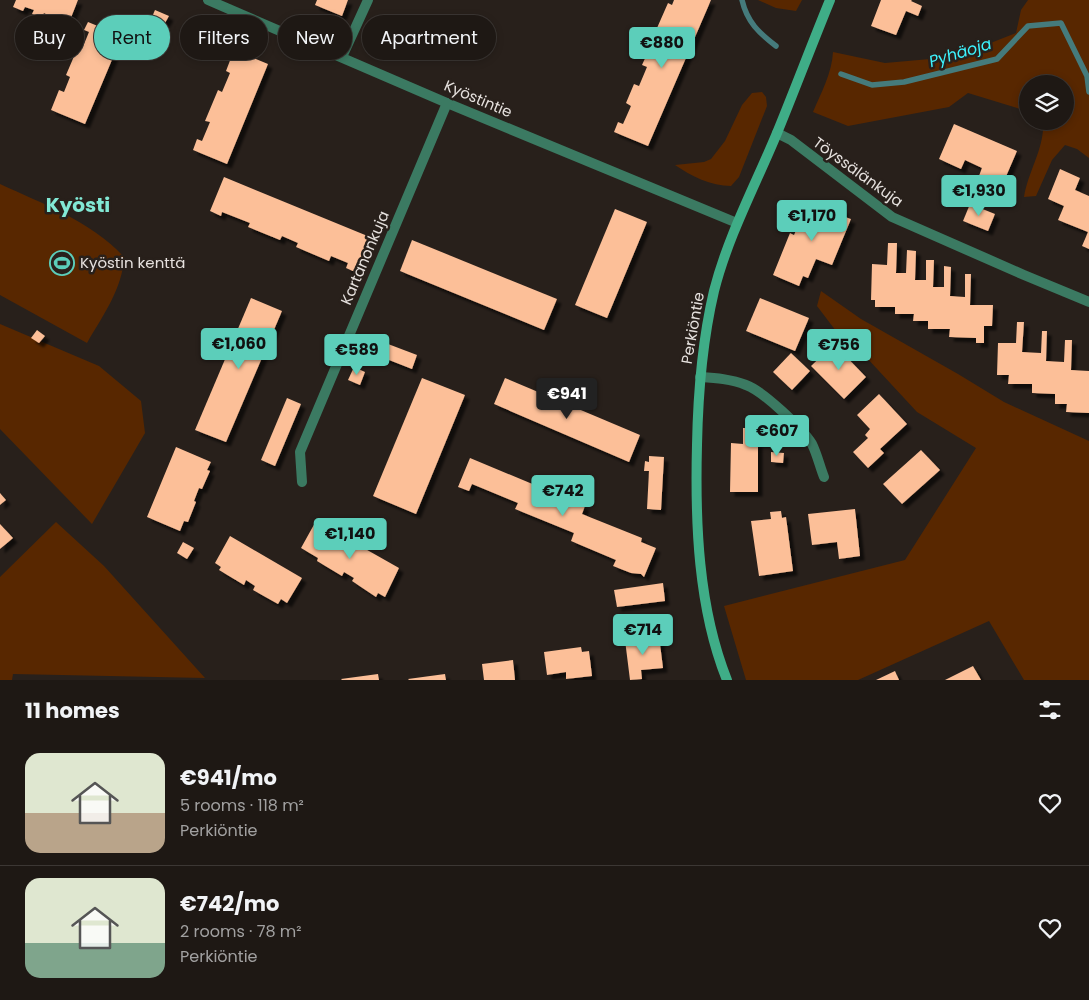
<!DOCTYPE html>
<meta charset="utf-8">
<style>
:root{--surface:#1e1814;--page:#26211d;--text:#f1f3f6;--muted:#a1a0a0;--line:#3c3734;--accent:#5cceba}
body{margin:0;font-family:Poppins,sans-serif;background:var(--page);color:var(--text);height:100vh;display:flex;flex-direction:column;font-size:19px;white-space:nowrap}
*{box-sizing:border-box;margin:0}
p{font-size:16px;color:var(--muted)}
.icon{flex:none;width:28px;height:28px;fill:none;stroke:currentColor;stroke-width:2;stroke-linecap:round;stroke-linejoin:round}
.map{position:relative;height:680px;overflow:hidden}
.panel{display:flex;flex-direction:column;background:var(--surface);flex:1}
.panel>*{flex:none}
.hud{position:absolute;left:15px;top:15px;width:500px;height:45px;display:flex;gap:10px}
.controls{position:absolute;left:1019px;top:75px;display:grid;gap:10px}
.controls a{display:grid;place-items:center;width:55px;height:55px;border-radius:50%;background:var(--surface);box-shadow:0 2px 8px #0003,0 0 0 1px var(--line);font-size:25px}
.price{position:absolute;translate:-50% -42px;padding:0 11px;border-radius:5px;background:var(--accent);color:#111;font-size:16px;line-height:32px;filter:drop-shadow(0 1px 2px #0008)}
.price::after{content:'';position:absolute;left:50%;top:30px;width:15px;height:11px;margin-left:-8px;background:inherit;clip-path:polygon(0 0,100% 0,50% 100%)}
.price.selected{background:#222;color:#fff}
ul{padding:0;list-style:none}
li{display:flex;align-items:center;gap:15px;height:125px;padding:0 25px}
li+li{border-top:1px solid var(--line)}
li span{display:grid;place-items:center;flex:none;width:140px;height:100px;border-radius:15px;color:#555}
li>.icon{margin-inline-start:auto}
span .icon{width:60px;height:60px;fill:#fffc;stroke-width:1}
li b{font-size:21px}
h2{display:flex;justify-content:space-between;align-items:center;height:60px;padding:0 25px;font-size:21px}
.chip{padding:0 18px;border-radius:22px;background:var(--surface);box-shadow:0 2px 8px #0003,0 0 0 1px var(--line);font-size:18px;line-height:45px}
.chip.selected{background:var(--accent);color:#111}
.map>svg:first-child{display:block}
.green{fill:#582700}
.lines{fill:none;stroke-linecap:round;stroke-linejoin:round}
.stream{stroke:#457b7c;stroke-width:5.5}
.building{fill:#fcbf98;filter:url(#shadow)}
.street{stroke:#3b7a62;stroke-width:10}
.secondary{stroke:#3fad87;stroke-width:10}
.labels{text-anchor:middle;stroke-width:5;stroke-linejoin:round;paint-order:stroke}
.street-label{font-size:15px;fill:#e6e1de;stroke:#28201b}
.poi-label{font-size:15px;fill:#e6e1de;stroke:#28201b;text-anchor:start}
.water-label{font-size:16px;font-style:italic;fill:#3df4fe;stroke:#28201b}
.district-label{font-size:20px;font-weight:bold;fill:#82e8d5;stroke:#28201b}
</style>
<div class="map">
<svg width="1089" height="680" viewBox="0 0 1089 680">
<defs>
<filter id="shadow"><feDropShadow dx="4.5" dy="4.5" stdDeviation="1" flood-color="#0009"/></filter>
</defs>
<rect width="100%" height="100%" fill="#28201b"/>
<!-- green -->
<g class="green">
<path d="M758 0H802L796 11 776 8Z"/>
<path d="M1028 0H1089V158L1077 149 1065 145 1052 160 1036 196 1024 197C1028 171 1045 148 1043 121H1065V84H1028L1027 111 968 93 949 107 848 126 813 112C821 93 832 73 833 52L885 63 930 59 988 44 1016 33 1021 10Z"/>
<path d="M762 92 766 97 767 106 739 177 731 186C711 186 691 176 675 165L704 162 711 159 725 141 742 105 752 93Z"/>
<path d="M0 184C43 204 91 221 124 257 123 288 102 317 87 343L0 295Z"/>
<path d="M821 291 861 319 958 374 1004 402 1089 441V680H1024L989 621 858 680H746L724 606 905 560 976 448 917 412 866 357 839 335 817 306Z"/>
<path d="M0 324 99 366 141 401 145 433 92 524 0 429Z"/>
<path d="M56 522 104 566 205 678 13 674 12 680H0V577Z"/>
</g>
<g class="lines">
<!-- stream -->
<g class="stream">
<path d="M742 0C747 22 759 33 776 46"/>
<path d="M841 74 872 85 904 82 997 59 1028 26 1061 23 1087 76 1089 92"/>
</g>
</g>
<!-- building -->
<g class="building">
<path d="M16 0H78L66 30 53 25 56 19 44 13 41 18 32 14 34 10 25 7 23 11 13 7Z"/>
<path d="M317 0H348L342 16 315 5Z"/>
<path d="M674 0H711L648 146 614 132 618 122 623 124 631 106 626 103 634 84 639 86 647 67 642 65 651 45 655 47 662 30 657 28 668 3 672 5Z"/>
<path d="M881 0H912L911 1 922 6 918 16 906 11 896 35 871 26Z"/>
<path d="M155 10 169 16 165 23 152 17Z"/>
<path d="M88 22 122 36 85 124 51 110 59 90 64 92 70 77 66 75 78 47 82 49 89 32 84 30Z"/>
<path d="M234 50 268 64 227 164 193 150 197 139 202 141 210 122 205 121 218 90 222 92 230 73 226 71Z"/>
<path d="M954 124 1017 151 998 195 975 186 982 168 965 160 961 169 939 159Z"/>
<path d="M1060 169 1080 178 1075 190 1089 196V249L1082 246 1088 232 1058 220 1064 206 1048 199Z"/>
<path d="M224 177 370 237 355 272 346 268 348 263 331 256 329 261 296 247 298 243 282 236 280 240 248 227 250 223 222 212 221 216 210 211Z"/>
<path d="M808 202 828 210 830 204 844 210 842 216 851 219 832 265 816 259 808 278 803 276 799 286 773 275 790 233 794 235Z"/>
<path d="M970 204 995 214 988 231 963 221Z"/>
<path d="M615 209 647 222 607 318 575 305Z"/>
<path d="M412 240 557 299 544 330 400 271Z"/>
<path d="M888 243H897L896 273H906L907 250 916 251 915 280H926V260H934L933 287H944V266L951 267 950 296 965 297V274H971L970 305H993L992 326H984V343H976V338L949 337 950 329H928V321H913L914 314H895V307H875V300H871L872 264 887 265Z"/>
<path d="M251 298 282 311 226 442 195 430Z"/>
<path d="M760 298 809 318 795 351 746 331Z"/>
<path d="M1017 322H1024L1022 352 1041 353 1042 331H1047L1046 361 1064 362 1065 340H1072L1071 370 1089 371V413L1066 412 1067 404H1055V394L1032 393V384H1008L1009 375H997L998 343H1016Z"/>
<path d="M37 330 45 336 39 343 31 338Z"/>
<path d="M367 336 417 355 412 369 361 349Z"/>
<path d="M834 344 866 377 844 399 811 366Z"/>
<path d="M791 353 810 371 792 390 773 372Z"/>
<path d="M354 367 365 372 360 385 348 380Z"/>
<path d="M422 378 465 395 416 514 373 496Z"/>
<path d="M505 378 640 435 629 462 494 404Z"/>
<path d="M879 394 907 424 880 449 884 453 868 468 853 452 868 438 865 435 870 429 857 415Z"/>
<path d="M287 398 301 404 275 466 261 460Z"/>
<path d="M743 428H765V443H758V492H730L731 443 743 444Z"/>
<path d="M176 447 211 462 207 470 210 471 202 489 199 488 194 501 196 502 188 522 184 521 180 531 147 517Z"/>
<path d="M921 450 940 470 902 504 883 484Z"/>
<path d="M771 452 784 453 783 463 771 462Z"/>
<path d="M649 456 664 457 661 510 647 509 649 471H644L645 461 649 462Z"/>
<path d="M470 458 585 506 582 514 642 538 641 542 656 548 644 577 641 574 631 573 613 566 616 560 571 541 574 533 515 509 518 503 472 484 469 491 458 487Z"/>
<path d="M0 493 6 500 0 505Z"/>
<path d="M855 509 860 556 839 559 837 542 812 545 808 514Z"/>
<path d="M781 511 782 518 786 517 793 571 759 576 751 521 771 519 770 512Z"/>
<path d="M316 521 399 568 385 597 378 593 376 597 352 581 354 578 344 572 342 576 317 561 318 558 301 548Z"/>
<path d="M0 524 13 538 0 549Z"/>
<path d="M230 536 302 578 287 603 281 599 278 604 253 590 255 586 246 580 244 585 219 570 221 567 215 563Z"/>
<path d="M183 542 194 548 187 559 177 553Z"/>
<path d="M663 583 665 601 617 607 614 590Z"/>
<path d="M659 636 663 668 641 670 642 679 630 680 625 640Z"/>
<path d="M581 647 582 652 589 651 592 676 566 679V672L547 675 544 652Z"/>
<path d="M513 660 515 680H484L482 664Z"/>
<path d="M973 666 981 680H945Z"/>
<path d="M895 671 899 680H876Z"/>
<path d="M378 674 379 680H342L341 679Z"/>
<path d="M445 674 446 680H409L408 679Z"/>
</g>
<g class="lines">
<!-- street -->
<g class="street">
<path d="M208 0 447 103 737 223"/>
<path d="M342 57 368 0"/>
<path d="M777 133 791 140 892 217 1024 275 1089 302"/>
<path d="M700 377C715 378 731 379 746 385 763 391 802 428 812 444 817 454 820 467 824 477"/>
<path d="M302 482 300 452 447 103"/>
</g>
<!-- secondary -->
<path class="secondary" d="M727 680C698 608 695 522 697 445 698 393 702 342 714 291 728 236 755 186 777 133 795 89 812 44 830 0"/>
</g>
<!-- icons -->
<defs>
<symbol id="stadium-ring" viewBox="-11 -11 22 22"><circle r="9.5" fill="#28201b" stroke="#5cceba" stroke-width="1.5"/><path d="M0-5a6.5 5 0 1 0 0 10a6.5 5 0 1 0 0-10ZM-3.5-1.8h7v3.6h-7Z" fill="#5cceba"/></symbol>
</defs>
<g fill-rule="evenodd">
<use href="#stadium-ring" x="48" y="249" width="28" height="28"/>
</g>
<g class="labels">
<!-- street labels -->
<g class="street-label">
<text transform="translate(478 99) rotate(23)" y="5">Kyöstintie</text>
<text transform="translate(858 172) rotate(36)" y="5">Töyssälänkuja</text>
<text transform="translate(365 258) rotate(-67)" y="5">Kartanonkuja</text>
<text transform="translate(693 328) rotate(-80)" y="5">Perkiöntie</text>
</g>
<!-- poi labels -->
<g class="poi-label">
<text x="80" y="268">Kyöstin kenttä</text>
</g>
<!-- water labels -->
<g class="water-label">
<text transform="translate(960 52) rotate(-17)" y="6">Pyhäoja</text>
</g>
<!-- district labels -->
<g class="district-label">
<text x="78" y="212">Kyösti</text>
</g>
</g>
</svg>
<div class="controls">
<a><svg class="icon" aria-label="layers" viewBox="0 0 24 24"><path d="M12 4l9 5-9 5-9-5zM3 14l9 5 9-5"/></svg></a>
</div>
<b class="price" style="left:662px;top:69px">€880</b>
<b class="price" style="left:979px;top:217px">€1,930</b>
<b class="price" style="left:812px;top:242px">€1,170</b>
<b class="price" style="left:239px;top:370px">€1,060</b>
<b class="price" style="left:839px;top:371px">€756</b>
<b class="price" style="left:357px;top:376px">€589</b>
<b class="price selected" style="left:567px;top:420px">€941</b>
<b class="price" style="left:777px;top:457px">€607</b>
<b class="price" style="left:563px;top:517px">€742</b>
<b class="price" style="left:350px;top:560px">€1,140</b>
<b class="price" style="left:643px;top:656px">€714</b>
<div class="hud">
<a class="chip">Buy</a>
<a class="chip selected">Rent</a>
<a class="chip">Filters</a>
<a class="chip">New</a>
<a class="chip">Apartment</a>
</div>
</div>
<section class="panel">
<h2>11 homes<svg class="icon" aria-label="filters" viewBox="0 0 24 24"><path d="M4 7h16M4 17h16"/><circle cx="9" cy="7" r="2"/><circle cx="15" cy="17" r="2"/></svg></h2>
<ul>
<li><span style="background:linear-gradient(#dfe7d0 60%,#b9a48a 0)"><svg class="icon" aria-label="home" viewBox="0 0 24 24"><path d="M3 11l9-7 9 7M6 9v11h12V9"/></svg></span><div><b>€941/mo</b><p>5 rooms · 118 m²</p><p>Perkiöntie</p></div><svg class="icon" aria-label="heart" viewBox="0 0 24 24"><path d="M12 20l-8-8c-3-5 5-10 8-4 3-6 11-1 8 4z"/></svg></li>
<li><span style="background:linear-gradient(#dfe7d0 65%,#7fa58c 0)"><svg class="icon" aria-label="home" viewBox="0 0 24 24"><path d="M3 11l9-7 9 7M6 9v11h12V9"/></svg></span><div><b>€742/mo</b><p>2 rooms · 78 m²</p><p>Perkiöntie</p></div><svg class="icon" aria-label="heart" viewBox="0 0 24 24"><path d="M12 20l-8-8c-3-5 5-10 8-4 3-6 11-1 8 4z"/></svg></li>
</ul>
</section>
